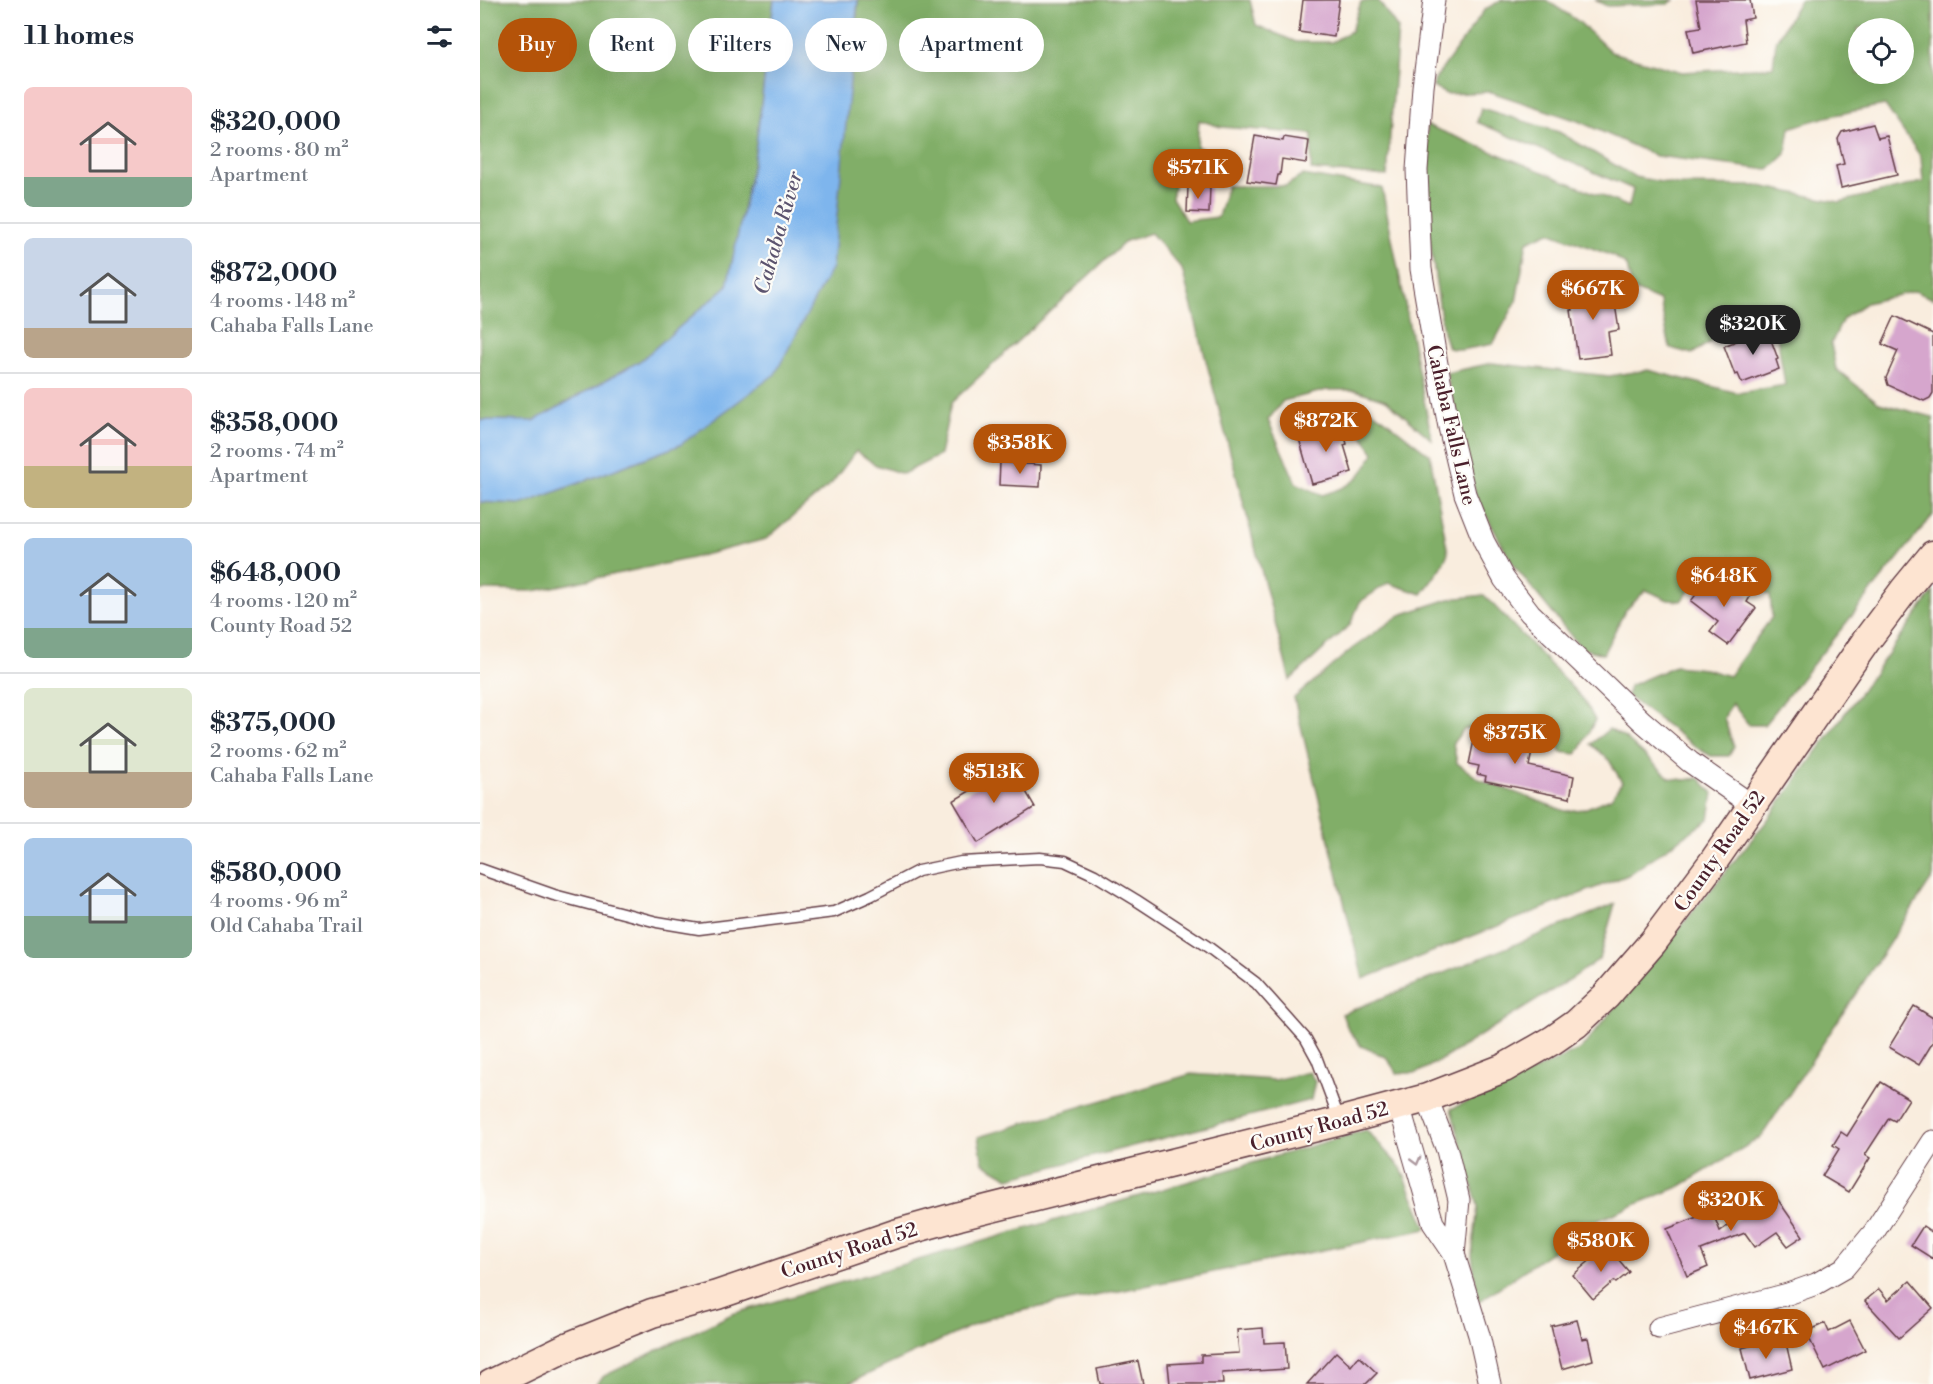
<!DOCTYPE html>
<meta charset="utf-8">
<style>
:root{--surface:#fff;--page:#f2f2f3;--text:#1f2937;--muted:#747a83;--line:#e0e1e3;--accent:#b45309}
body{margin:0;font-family:"Libre Bodoni",serif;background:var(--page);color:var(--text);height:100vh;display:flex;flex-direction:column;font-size:22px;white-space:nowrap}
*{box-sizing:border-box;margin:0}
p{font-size:20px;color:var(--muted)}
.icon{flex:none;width:33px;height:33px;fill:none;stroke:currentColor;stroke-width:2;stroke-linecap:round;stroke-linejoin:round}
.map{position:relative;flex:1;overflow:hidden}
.details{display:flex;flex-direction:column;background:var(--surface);width:480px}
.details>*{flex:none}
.top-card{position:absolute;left:18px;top:18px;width:570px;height:54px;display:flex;gap:12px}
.tools{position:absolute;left:1368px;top:18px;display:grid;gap:12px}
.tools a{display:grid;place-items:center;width:66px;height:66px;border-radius:50%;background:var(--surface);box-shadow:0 6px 24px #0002;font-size:30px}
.price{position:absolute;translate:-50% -51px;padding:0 14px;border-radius:21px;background:var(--accent);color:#fff;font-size:20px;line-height:39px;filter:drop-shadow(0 2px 3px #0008)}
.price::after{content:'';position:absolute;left:50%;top:36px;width:18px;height:14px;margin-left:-9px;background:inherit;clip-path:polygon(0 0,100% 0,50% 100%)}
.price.selected{background:#222;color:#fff}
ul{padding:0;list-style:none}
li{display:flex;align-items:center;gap:18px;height:150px;padding:0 24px}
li+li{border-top:2px solid var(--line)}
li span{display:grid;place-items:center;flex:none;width:168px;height:120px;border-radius:9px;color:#555}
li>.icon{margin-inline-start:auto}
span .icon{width:72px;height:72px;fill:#fffc;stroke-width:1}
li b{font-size:26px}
h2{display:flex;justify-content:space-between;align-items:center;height:72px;padding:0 24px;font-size:26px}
.pill{padding:0 21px;border-radius:27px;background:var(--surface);box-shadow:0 6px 24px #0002;font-size:21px;line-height:54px}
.pill.selected{background:var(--accent);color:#fff}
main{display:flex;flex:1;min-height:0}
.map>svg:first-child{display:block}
.forest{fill:#81ae67;stroke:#666649;stroke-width:1.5;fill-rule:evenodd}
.water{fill:#7eb5ed;stroke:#646a8c;stroke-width:1.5}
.building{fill:#d6a6cd}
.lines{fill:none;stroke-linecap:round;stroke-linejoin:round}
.service-casing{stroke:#643e46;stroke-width:13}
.minor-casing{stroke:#643e46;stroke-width:23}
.secondary-casing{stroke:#643e46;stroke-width:31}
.service{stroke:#fff;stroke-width:10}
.minor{stroke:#fff;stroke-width:21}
.secondary{stroke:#fde4d1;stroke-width:28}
.oneway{stroke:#ae9aa0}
.labels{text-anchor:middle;stroke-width:4.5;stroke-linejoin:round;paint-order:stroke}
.street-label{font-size:20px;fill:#4a1f2b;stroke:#fdfcf7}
.water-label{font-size:21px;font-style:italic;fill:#5c546f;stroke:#fdfcf7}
</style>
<main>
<section class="details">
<h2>11 homes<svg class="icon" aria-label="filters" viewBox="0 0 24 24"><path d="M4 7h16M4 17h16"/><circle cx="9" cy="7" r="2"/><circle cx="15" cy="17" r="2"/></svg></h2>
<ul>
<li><span style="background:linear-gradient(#f6c9c9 75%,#7fa58c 0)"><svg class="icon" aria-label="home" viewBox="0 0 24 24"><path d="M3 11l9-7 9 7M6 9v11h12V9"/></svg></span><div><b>$320,000</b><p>2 rooms · 80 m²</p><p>Apartment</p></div></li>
<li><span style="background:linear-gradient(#c9d6e8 75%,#b9a48a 0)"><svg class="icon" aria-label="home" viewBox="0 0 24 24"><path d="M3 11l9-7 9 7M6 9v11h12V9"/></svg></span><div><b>$872,000</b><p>4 rooms · 148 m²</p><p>Cahaba Falls Lane</p></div></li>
<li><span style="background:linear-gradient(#f6c9c9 65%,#c2b280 0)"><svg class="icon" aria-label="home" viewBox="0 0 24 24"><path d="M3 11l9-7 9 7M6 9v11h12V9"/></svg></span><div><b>$358,000</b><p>2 rooms · 74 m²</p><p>Apartment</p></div></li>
<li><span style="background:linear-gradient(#a9c7e8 75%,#7fa58c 0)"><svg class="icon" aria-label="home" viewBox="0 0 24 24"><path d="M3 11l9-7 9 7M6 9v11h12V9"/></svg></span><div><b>$648,000</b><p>4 rooms · 120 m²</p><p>County Road 52</p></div></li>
<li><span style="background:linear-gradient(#dfe7d0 70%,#b9a48a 0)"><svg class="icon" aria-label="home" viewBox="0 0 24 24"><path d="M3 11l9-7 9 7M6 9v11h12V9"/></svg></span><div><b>$375,000</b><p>2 rooms · 62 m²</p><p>Cahaba Falls Lane</p></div></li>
<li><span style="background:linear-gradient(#a9c7e8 65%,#7fa58c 0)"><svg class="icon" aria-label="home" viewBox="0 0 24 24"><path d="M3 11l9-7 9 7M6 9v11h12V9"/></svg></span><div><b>$580,000</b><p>4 rooms · 96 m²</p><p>Old Cahaba Trail</p></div></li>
</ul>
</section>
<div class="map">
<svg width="1453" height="1384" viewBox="0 0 1453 1384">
<rect width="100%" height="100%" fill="#fdfcf7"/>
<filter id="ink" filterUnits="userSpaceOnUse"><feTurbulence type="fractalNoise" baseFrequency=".0167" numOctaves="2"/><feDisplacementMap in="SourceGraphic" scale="12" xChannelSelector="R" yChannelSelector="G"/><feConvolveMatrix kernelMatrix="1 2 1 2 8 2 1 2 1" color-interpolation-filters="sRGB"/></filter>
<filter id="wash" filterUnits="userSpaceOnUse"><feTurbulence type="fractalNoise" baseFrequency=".008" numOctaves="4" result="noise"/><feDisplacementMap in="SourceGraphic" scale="24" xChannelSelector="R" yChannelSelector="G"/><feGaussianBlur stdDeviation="1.35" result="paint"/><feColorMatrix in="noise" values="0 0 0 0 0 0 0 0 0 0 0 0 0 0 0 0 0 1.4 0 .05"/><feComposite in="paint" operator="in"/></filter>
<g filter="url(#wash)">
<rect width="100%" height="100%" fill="#f9edde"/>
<!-- forest -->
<g class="forest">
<path d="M0 0H294L275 153 247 286 160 361 54 421 0 420Z"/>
<path d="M378 0H770L776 25 816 42H852L871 31 881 2 898 0 918 29 907 176 831 170 832 134 741 127 719 120 717 147 732 152 741 169 732 177 695 181 692 198 706 221 738 217 747 186H806L823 175 902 188 952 440 906 400 875 390H847L803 401 788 420 816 483 842 495C871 487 881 479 894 453L881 434 875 417 883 405 903 418 950 455 968 553 961 568 942 594 908 583 880 602 870 625 810 680 702 269 671 233 646 241 471 403 460 455 423 474 396 465 376 451 352 483 286 539 208 559 54 591 0 590V502L43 504 200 445 377 16Z"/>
<path d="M1022 0H1066L1098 21 1131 52 1202 72 1293 67 1296 41 1320 0H1453V299L1435 291 1386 303 1363 319 1351 344 1356 369 1399 403 1453 417V515L1284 725H1269L1252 703 1244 718 1254 747 1249 756H1231L1219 749 1147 696 1149 686 1195 666 1225 669 1249 676 1292 617 1290 595 1256 576 1227 570 1201 601 1188 600 1166 590 1145 611 1123 654 1101 648 1034 566 996 497 966 373 1012 363 1129 376 1168 370 1258 393 1305 385 1295 323 1238 337 1212 354 1190 348 1180 301 1152 289 1147 266 1133 256 1069 232 1047 242 1036 302 1013 344 981 350 968 348 963 332 948 227 947 125 1149 207 1153 189 997 122 1001 108 1079 132 1155 177 1197 185 1280 186 1359 202 1443 182 1441 157 1405 105C1373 111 1341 117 1310 128L1306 154 1289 170 1176 156 1098 121 1011 92 966 94 953 87 955 79 1005 9ZM1378 28H1424V74H1378Z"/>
<path d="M1115 0H1194L1188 4 1127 6Z"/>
<path d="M1453 592V877L1281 1137 1201 1186 1118 1220 998 1302 992 1255 998 1206 971 1109 1101 1049 1286 822Z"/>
<path d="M1004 595 1103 699 1115 720 1101 748 1096 754 1081 752 1068 726 1043 727 1023 724 984 729 973 743 977 763 999 779 1085 811 1104 809 1131 798 1142 782 1129 760 1111 744 1129 729 1145 738 1190 778 1205 780 1219 778 1233 793 1229 819 1148 875 883 979 814 698 873 648 920 615 969 599Z"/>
<path d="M1135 904 1119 959 1094 977 966 1057 937 1073H917L906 1057 881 1046 868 1029 862 1014Z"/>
<path d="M829 1072 835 1081 831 1100 529 1178 503 1163 498 1137 711 1074 794 1080Z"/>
<path d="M886 1130 921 1168 947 1229 511 1317 367 1384H116L124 1376 252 1314Z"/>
</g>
<!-- water -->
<path class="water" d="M294 0H378L352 267 295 374 200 445 43 504 0 502V420L54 421 160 361 247 286 275 153Z"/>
<g id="blocks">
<!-- building -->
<g class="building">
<path d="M823 0H859L854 37 819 32Z"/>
<path d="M1216 0H1270L1273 18 1263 20 1266 42 1213 53 1208 29 1221 27Z"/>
<path d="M1393 124 1398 138 1407 136 1417 175 1361 188 1356 166 1364 164 1358 139 1362 132Z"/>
<path d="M775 136 803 141 804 137 829 141 826 163 802 159 800 175H798L796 185 767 181Z"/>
<path d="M708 186 730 187 729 213 707 212Z"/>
<path d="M1121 287 1122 292 1133 291 1139 330 1128 332 1131 355 1098 359 1091 310H1093L1090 291Z"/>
<path d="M1415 316 1453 334V393L1450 398 1444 401 1408 385 1406 378 1418 351 1402 344Z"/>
<path d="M1287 329 1298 359 1296 360 1299 369 1262 383 1258 374 1255 375 1244 346Z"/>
<path d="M861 422 867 444 864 445 872 472 861 475V477L832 484 818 435Z"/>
<path d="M520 462 561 465 560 487 519 485Z"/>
<path d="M1231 575 1253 591 1256 587 1270 597 1267 602 1276 608 1248 645 1230 632 1238 622 1211 601Z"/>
<path d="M1008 729 1043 736 1041 745 1053 747 1049 766 1094 776 1090 798 1005 781 1006 776 997 774 999 766 989 764 995 735 1007 737Z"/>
<path d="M531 766 555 807 498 843 473 801Z"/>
<path d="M1434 1006 1453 1018V1042L1439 1065 1409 1047Z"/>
<path d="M1401 1082 1429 1099 1415 1121 1409 1118 1385 1155 1390 1158 1369 1192 1342 1176 1359 1149 1353 1145 1361 1132 1367 1136Z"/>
<path d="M1294 1194 1323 1236 1308 1246 1297 1232 1275 1247 1265 1233 1221 1250 1228 1267 1207 1276 1187 1229 1232 1211 1240 1231Z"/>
<path d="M1443 1226 1453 1233V1259L1431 1245Z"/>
<path d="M1127 1246 1149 1272 1136 1283 1134 1281 1113 1299 1093 1275Z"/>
<path d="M1430 1281 1453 1308 1419 1338 1385 1301 1399 1289 1408 1300Z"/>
<path d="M1097 1320 1102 1339 1108 1338 1113 1360 1082 1369 1071 1326Z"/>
<path d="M1370 1321 1385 1350 1345 1370 1326 1332 1345 1323 1349 1332Z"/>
<path d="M783 1328 784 1343 805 1342 807 1369 742 1373 743 1384H690L688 1364 721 1362V1355L759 1353 757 1330Z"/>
<path d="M1281 1343 1283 1349 1306 1343 1312 1369 1270 1380 1262 1348Z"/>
<path d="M856 1352 871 1366 879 1356 897 1373 886 1384H827Z"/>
<path d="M658 1361 663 1384H620L617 1369Z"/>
</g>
</g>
</g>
<g filter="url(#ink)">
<use href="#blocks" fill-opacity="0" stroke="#643e46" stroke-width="1.5"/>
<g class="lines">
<defs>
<path id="service" d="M0 869 74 895 177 922 219 929 354 912 390 896 438 871 481 862 560 858 585 861 615 875 656 900 728 947 776 983 826 1039 837 1059 860 1121"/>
<g id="minor">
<path d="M954 0 943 87 937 170 941 269 957 364 969 427 985 494 1004 542 1024 579 1050 613 1162 721 1210 762 1263 799 1275 800"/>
<path d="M919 1105 953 1223 974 1254 979 1200 967 1150 947 1098"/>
<path d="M974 1254 999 1335 1010 1384"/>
<path d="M1179 1328 1308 1294 1336 1284 1364 1268 1394 1232 1453 1141"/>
</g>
<path id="secondary" d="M11 1384 87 1347 172 1313 237 1295 415 1234 479 1216 861 1121 947 1098 1024 1068 1073 1040 1096 1024 1126 996 1173 942 1233 862 1386 641 1425 589 1453 555"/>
</defs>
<!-- service casing -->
<use href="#service" class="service-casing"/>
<!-- minor casing -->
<use href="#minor" class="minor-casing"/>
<!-- secondary casing -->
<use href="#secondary" class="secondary-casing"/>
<!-- service -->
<use href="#service" class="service"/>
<!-- minor -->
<use href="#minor" class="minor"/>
<!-- secondary -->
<use href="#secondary" class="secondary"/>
</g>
<!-- one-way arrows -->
<defs><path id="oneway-chevron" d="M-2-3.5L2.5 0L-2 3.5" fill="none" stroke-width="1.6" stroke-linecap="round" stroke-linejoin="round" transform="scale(1.5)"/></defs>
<use class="oneway" href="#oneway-chevron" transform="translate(936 1161) rotate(75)"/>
</g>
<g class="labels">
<!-- street labels -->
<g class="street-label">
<text transform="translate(972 425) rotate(77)" y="7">Cahaba Falls Lane</text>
<text transform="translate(1239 851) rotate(-55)" y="7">County Road 52</text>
<text transform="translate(839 1126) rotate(-15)" y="7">County Road 52</text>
<text transform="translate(369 1250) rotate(-18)" y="7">County Road 52</text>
</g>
<!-- water labels -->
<g class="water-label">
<text transform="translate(298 233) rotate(-74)" y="7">Cahaba River</text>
</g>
</g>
</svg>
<div class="tools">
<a><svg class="icon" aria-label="locate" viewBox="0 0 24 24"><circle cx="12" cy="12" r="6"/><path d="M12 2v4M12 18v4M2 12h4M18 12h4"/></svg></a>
</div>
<b class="price" style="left:718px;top:200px">$571K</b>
<b class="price" style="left:1113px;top:321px">$667K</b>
<b class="price selected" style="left:1273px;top:356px">$320K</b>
<b class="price" style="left:846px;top:453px">$872K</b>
<b class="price" style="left:540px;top:475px">$358K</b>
<b class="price" style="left:1244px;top:608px">$648K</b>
<b class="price" style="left:1035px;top:765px">$375K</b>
<b class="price" style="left:514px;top:804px">$513K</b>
<b class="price" style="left:1251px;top:1232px">$320K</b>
<b class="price" style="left:1121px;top:1273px">$580K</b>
<b class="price" style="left:1286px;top:1360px">$467K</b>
<div class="top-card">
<a class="pill selected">Buy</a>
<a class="pill">Rent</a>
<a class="pill">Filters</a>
<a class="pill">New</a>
<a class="pill">Apartment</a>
</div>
</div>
</main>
